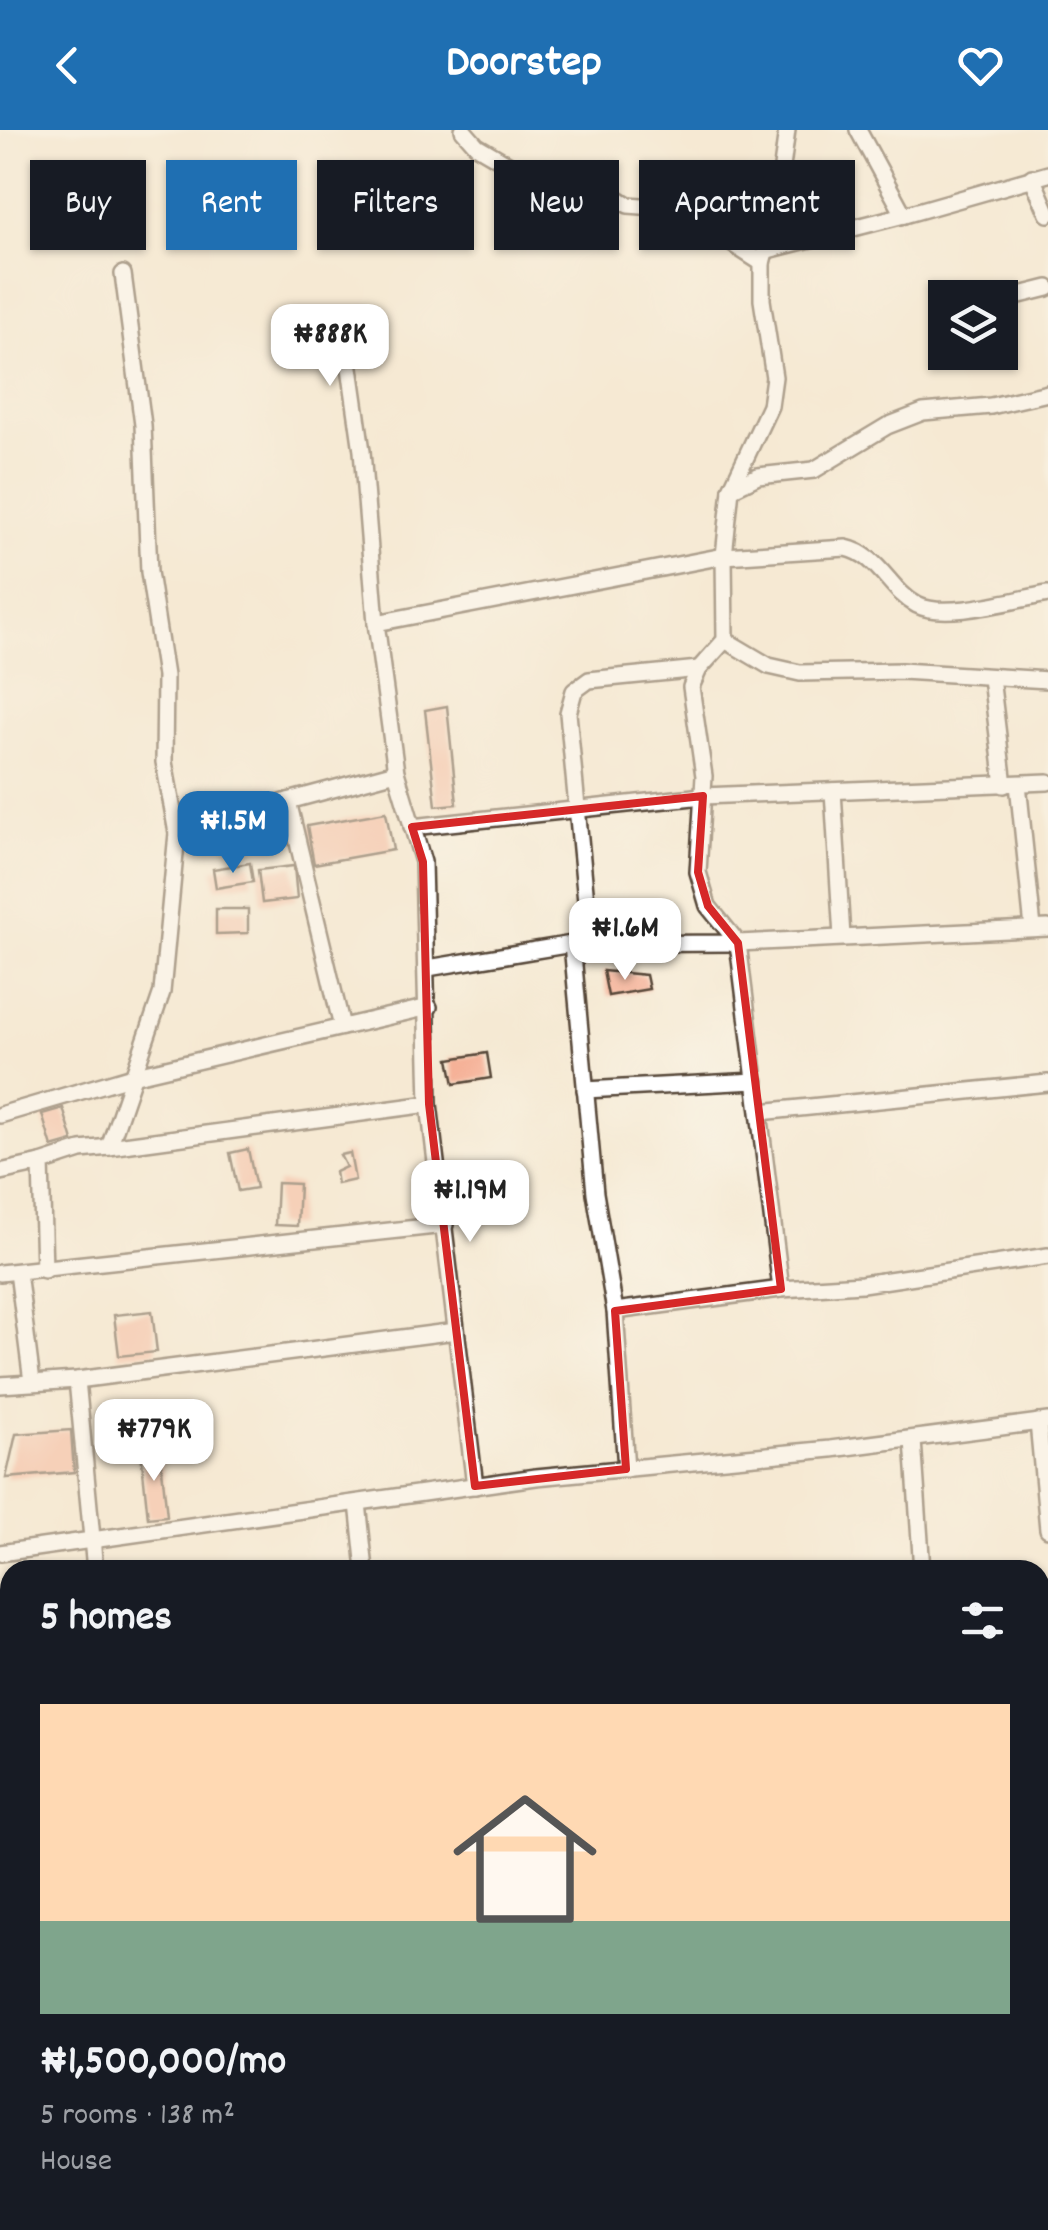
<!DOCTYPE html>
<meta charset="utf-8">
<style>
:root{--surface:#171b24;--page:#242831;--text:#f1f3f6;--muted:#9ea1a6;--line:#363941;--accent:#1f6fb2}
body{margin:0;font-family:Dekko,sans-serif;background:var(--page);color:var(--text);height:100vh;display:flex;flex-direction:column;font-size:38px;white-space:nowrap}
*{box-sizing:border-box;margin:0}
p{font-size:32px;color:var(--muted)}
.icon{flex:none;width:55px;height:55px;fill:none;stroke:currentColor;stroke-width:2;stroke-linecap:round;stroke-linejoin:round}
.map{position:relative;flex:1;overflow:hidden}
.sheet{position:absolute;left:0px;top:1430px;width:1050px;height:670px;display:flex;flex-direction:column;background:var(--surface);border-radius:30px 30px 0 0;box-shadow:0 2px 8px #0004}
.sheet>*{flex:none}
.hud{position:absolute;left:30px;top:30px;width:990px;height:90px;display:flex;gap:20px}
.controls{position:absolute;left:928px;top:150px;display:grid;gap:20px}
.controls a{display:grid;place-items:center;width:90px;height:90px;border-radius:0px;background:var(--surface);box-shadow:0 2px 8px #0004;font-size:50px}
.price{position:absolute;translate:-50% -85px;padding:0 22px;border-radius:20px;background:#fff;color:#222;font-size:32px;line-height:65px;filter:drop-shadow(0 2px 5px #0008)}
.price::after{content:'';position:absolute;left:50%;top:60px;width:30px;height:22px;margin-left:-15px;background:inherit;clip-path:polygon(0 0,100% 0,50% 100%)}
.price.on{background:var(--accent);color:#fff}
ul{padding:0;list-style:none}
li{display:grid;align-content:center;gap:20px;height:530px;padding:0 40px}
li+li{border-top:2px solid var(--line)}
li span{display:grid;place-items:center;height:310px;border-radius:0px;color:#555}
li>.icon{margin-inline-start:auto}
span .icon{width:180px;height:180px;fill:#fffc;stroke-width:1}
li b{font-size:42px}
h2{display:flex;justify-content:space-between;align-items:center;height:120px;padding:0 40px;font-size:42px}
.pill{padding:0 35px;border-radius:0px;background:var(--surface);box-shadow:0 2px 8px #0004;font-size:35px;line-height:90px}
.pill.on{background:var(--accent);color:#fff}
header{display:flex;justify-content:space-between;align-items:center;height:130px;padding:0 40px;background:var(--accent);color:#fff;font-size:45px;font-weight:700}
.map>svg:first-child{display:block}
.building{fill:#f5b197}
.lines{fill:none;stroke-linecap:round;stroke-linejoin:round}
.street-casing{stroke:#574739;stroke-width:20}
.street{stroke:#fff;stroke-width:15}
.marked{fill:none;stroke:#d62828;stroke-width:8;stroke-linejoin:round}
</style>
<header><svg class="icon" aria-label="back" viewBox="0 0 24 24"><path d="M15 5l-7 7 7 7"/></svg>Doorstep<svg class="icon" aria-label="heart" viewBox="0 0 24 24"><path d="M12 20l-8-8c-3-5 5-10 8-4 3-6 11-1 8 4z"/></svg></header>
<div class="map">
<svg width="1048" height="2100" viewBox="0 0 1048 2100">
<rect width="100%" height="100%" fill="#fbf7ec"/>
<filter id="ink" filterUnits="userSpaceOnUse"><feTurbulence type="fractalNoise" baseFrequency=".01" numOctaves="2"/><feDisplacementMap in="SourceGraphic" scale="20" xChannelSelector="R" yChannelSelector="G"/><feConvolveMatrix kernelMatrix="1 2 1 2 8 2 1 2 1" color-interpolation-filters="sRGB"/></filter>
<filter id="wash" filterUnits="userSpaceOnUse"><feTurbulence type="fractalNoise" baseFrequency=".0048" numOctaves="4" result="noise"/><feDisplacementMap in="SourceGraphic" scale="40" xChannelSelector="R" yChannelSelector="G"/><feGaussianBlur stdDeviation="2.25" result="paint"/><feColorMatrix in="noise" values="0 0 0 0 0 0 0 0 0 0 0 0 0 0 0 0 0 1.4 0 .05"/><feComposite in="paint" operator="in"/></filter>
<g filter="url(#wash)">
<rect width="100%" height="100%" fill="#f5e9d3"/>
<g id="blocks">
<!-- building -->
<g class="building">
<path d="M447 576 457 674 436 676 425 580Z"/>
<path d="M386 682 393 720 314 734 307 696Z"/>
<path d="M250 733 253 752 216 758 213 739Z"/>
<path d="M294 736 297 769 262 773 258 740Z"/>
<path d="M216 779H248V803L216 804Z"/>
<path d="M603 841 646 845 649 859 608 866Z"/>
<path d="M487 923 491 948 454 954 449 929Z"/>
<path d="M63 978 73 1011 52 1017 42 984Z"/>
<path d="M248 1019 256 1058 238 1061 230 1023Z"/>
<path d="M350 1023 355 1050 337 1054 335 1042 346 1037 340 1025Z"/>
<path d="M277 1053 299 1054 297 1096 275 1095Z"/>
<path d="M152 1181 157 1222 119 1226 114 1185Z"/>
<path d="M71 1300 74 1342 6 1348 16 1304Z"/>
<path d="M160 1320 167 1386 148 1388 141 1322Z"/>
</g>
</g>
</g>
<g filter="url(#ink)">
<use href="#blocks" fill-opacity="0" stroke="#574739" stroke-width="2.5"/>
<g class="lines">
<defs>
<g id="street">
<path d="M463 0 477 16 518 40 606 61 628 75 655 77 673 74 685 78 703 95 762 133"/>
<path d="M858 0 904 85 1048 44"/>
<path d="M1032 47 1048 84"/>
<path d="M768 120 904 85"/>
<path d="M1000 170 1048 158"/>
<path d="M343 189 362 321 376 493 396 642 423 732 429 974 475 1356"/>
<path d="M731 359 758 346 814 340 887 296 923 282 991 276 1048 263"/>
<path d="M376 493 724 426 846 418C879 425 889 460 917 475 945 490 1016 469 1048 464"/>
<path d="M725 510 769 536 800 543 901 541 1048 550"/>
<path d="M991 548 1004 655"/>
<path d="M1018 654 1033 798"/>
<path d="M833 661 842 807"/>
<path d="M412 697 703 666 1048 652"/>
<path d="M177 703 288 671"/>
<path d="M590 813 568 583 574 561 589 550 699 539"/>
<path d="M572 814 595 1063 615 1181 626 1339"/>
<path d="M428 838 572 814 738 813 1048 798"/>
<path d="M342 897 288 671 396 642"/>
<path d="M585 960 756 951"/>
<path d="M760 982 1048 953"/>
<path d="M0 985 136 945 429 877"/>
<path d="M109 1017 429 974"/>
<path d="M0 1042 41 1033"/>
<path d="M44 1140 41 1033 81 1020 109 1017 162 862 177 703 164 632 165 546 149 442 143 295 123 144"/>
<path d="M18 1142 32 1252"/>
<path d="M0 1143 445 1095"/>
<path d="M781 1159 738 813 708 776 698 742 704 646 691 557 699 539 725 510 724 426 731 359 770 276 774 247 762 170V133L776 82 787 0"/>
<path d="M615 1181 781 1159 862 1154 1048 1126"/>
<path d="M77 1250 95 1440"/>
<path d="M0 1255 77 1250 456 1201"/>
<path d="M1038 1292 1048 1399"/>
<path d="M913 1310 922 1440"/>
<path d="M358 1373 365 1440"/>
<path d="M0 1423 536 1347 831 1319 1048 1291"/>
<path d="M1040 1457 1048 1456"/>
<path d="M0 1596 10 1595"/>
<path d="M1040 1616 1048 1615"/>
<path d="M1040 1770 1048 1769"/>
<path d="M1040 1971 1048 1968"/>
<path d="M0 1978 10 1975"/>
<path d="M0 1992 10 2023"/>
<path d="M31 2090 35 2100"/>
<path d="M141 2090 144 2100"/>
<path d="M262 2090 266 2098 287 2090"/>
<path d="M369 2090 373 2100"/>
<path d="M453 2090 456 2100"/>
<path d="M713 2090 716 2100"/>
<path d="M896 2090 901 2100"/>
<path d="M1031 2090 1036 2100"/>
<path d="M729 2100 754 2090"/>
</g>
</defs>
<!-- street casing -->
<use href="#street" class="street-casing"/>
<!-- street -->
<use href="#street" class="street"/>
</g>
</g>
<!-- marked area -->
<path d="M0 0H1048V2100H0ZM703 666 698 742 708 776 738 813 781 1159 615 1181 626 1339 475 1356 429 974 423 732 412 697Z" fill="#f5e9d3" fill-opacity=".55" fill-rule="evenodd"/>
<path class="marked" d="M703 666 698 742 708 776 738 813 781 1159 615 1181 626 1339 475 1356 429 974 423 732 412 697Z"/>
</svg>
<div class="controls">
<a><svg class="icon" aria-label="layers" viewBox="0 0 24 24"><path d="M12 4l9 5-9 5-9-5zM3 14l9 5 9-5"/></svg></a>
</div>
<b class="price" style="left:330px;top:259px">₦888K</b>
<b class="price on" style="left:233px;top:746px">₦1.5M</b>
<b class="price" style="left:625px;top:853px">₦1.6M</b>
<b class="price" style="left:470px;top:1115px">₦1.19M</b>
<b class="price" style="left:154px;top:1354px">₦779K</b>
<div class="hud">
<a class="pill">Buy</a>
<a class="pill on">Rent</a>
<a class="pill">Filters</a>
<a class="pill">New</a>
<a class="pill">Apartment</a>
</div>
<section class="sheet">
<h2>5 homes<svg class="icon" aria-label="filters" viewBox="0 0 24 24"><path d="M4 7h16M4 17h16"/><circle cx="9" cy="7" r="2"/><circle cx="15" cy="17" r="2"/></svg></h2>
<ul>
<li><span style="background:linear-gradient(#ffd9b3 70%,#7fa58c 0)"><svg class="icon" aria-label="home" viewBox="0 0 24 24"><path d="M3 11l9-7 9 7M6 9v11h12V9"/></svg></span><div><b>₦1,500,000/mo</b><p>5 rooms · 138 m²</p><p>House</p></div></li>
</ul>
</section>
</div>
